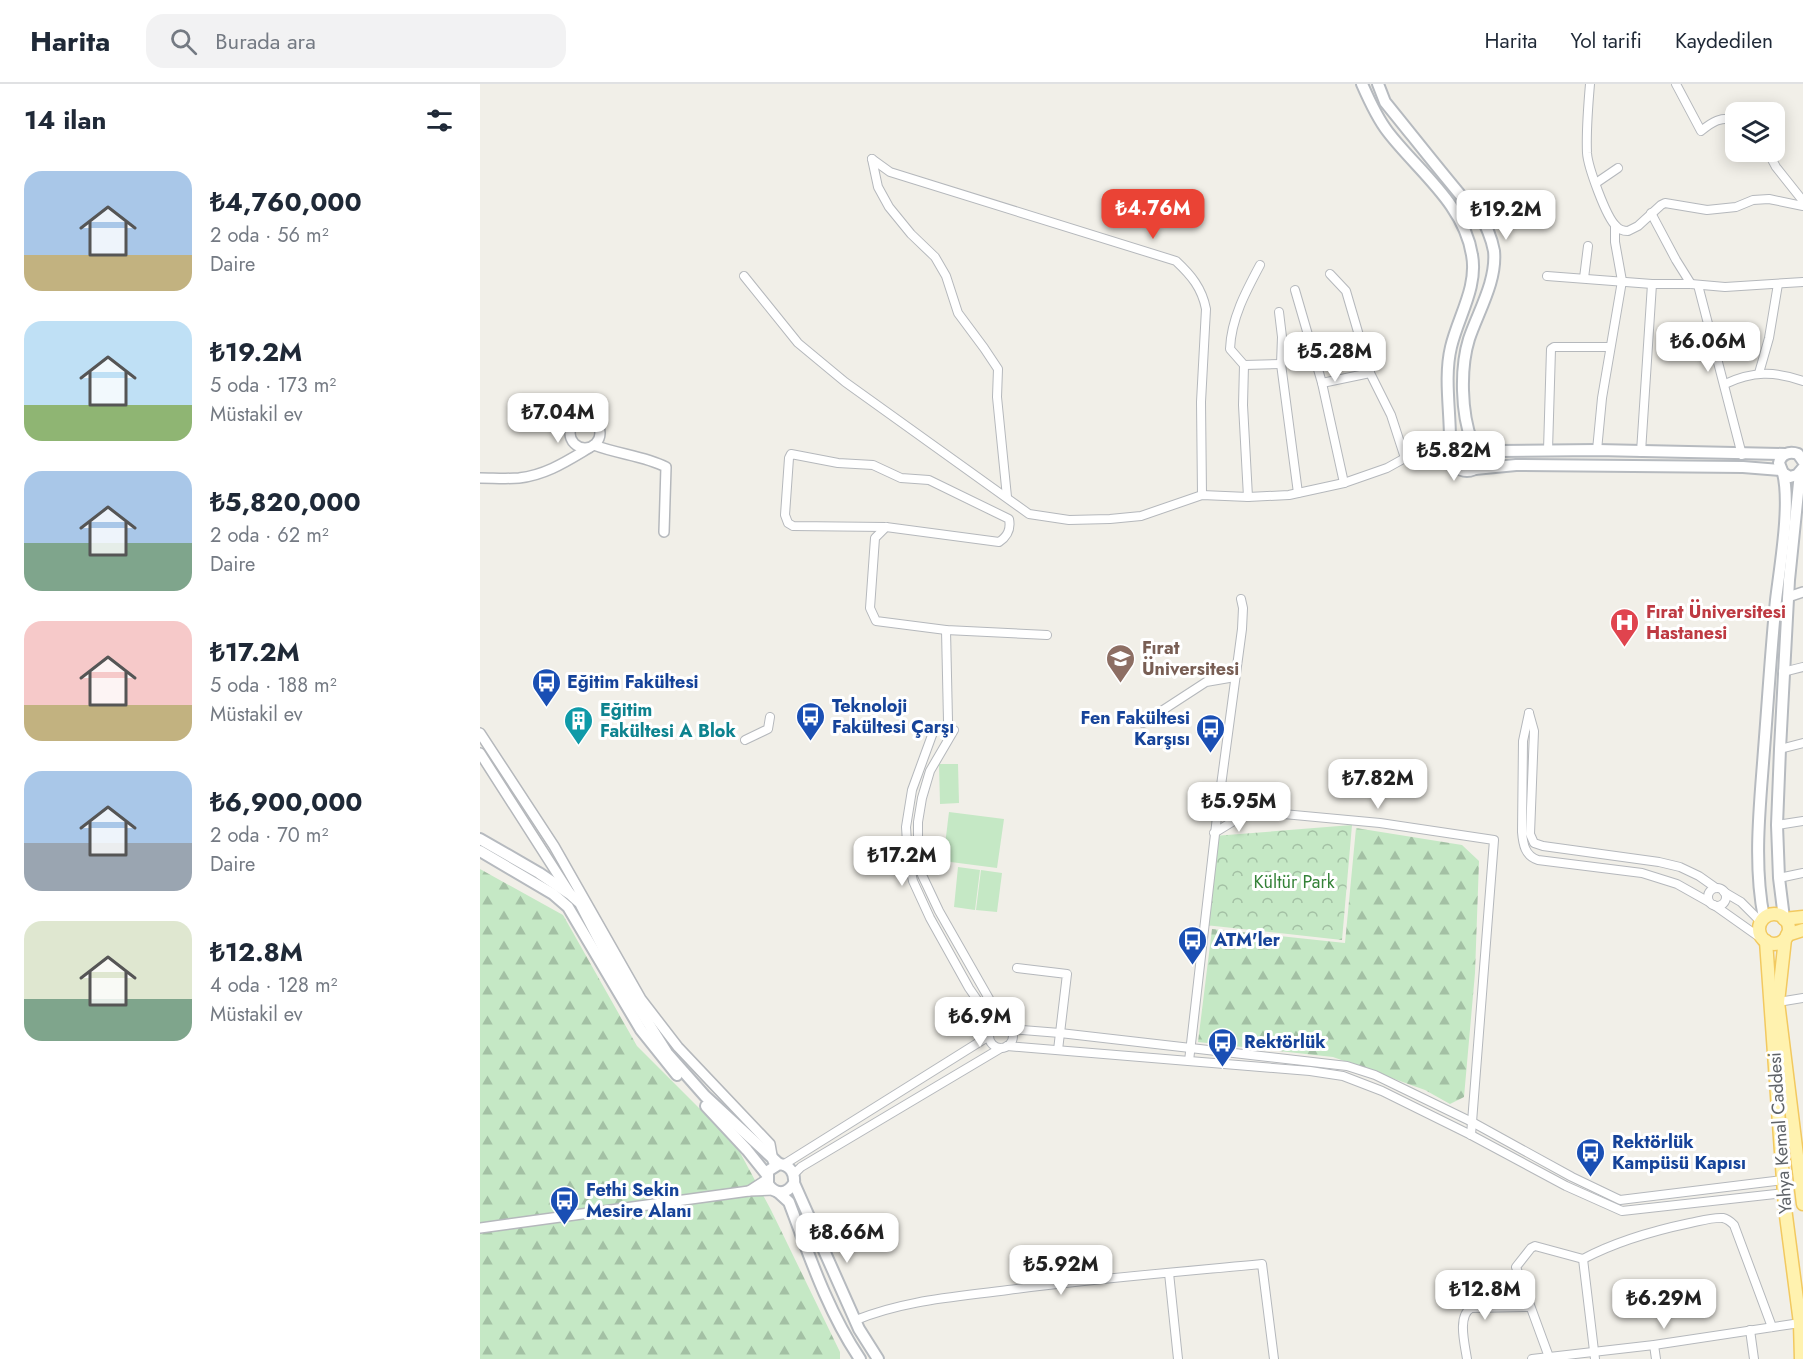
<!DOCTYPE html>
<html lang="tr">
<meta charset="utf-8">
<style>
:root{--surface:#fff;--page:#f2f2f3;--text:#1f2937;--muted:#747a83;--line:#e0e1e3;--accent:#ea4335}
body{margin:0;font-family:Jost,sans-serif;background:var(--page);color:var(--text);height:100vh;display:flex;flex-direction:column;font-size:22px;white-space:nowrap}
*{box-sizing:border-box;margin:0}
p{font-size:20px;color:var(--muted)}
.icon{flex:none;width:33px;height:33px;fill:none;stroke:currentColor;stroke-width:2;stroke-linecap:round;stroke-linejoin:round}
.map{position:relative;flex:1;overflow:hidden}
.sheet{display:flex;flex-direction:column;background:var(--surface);width:480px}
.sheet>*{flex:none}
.buttons{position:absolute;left:1245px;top:18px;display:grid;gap:12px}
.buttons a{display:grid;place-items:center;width:60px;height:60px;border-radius:12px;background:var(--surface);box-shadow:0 3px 15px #0003;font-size:30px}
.price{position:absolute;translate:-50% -51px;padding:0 14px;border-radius:12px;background:#fff;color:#222;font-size:20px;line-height:39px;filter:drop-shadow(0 2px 3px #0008)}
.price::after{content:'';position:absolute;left:50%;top:36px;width:18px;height:14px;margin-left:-9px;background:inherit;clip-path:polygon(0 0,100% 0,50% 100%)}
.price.current{background:var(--accent);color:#fff}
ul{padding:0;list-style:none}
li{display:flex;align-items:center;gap:18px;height:150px;padding:0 24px}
li span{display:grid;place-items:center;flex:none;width:168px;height:120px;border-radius:18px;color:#555}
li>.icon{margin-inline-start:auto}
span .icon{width:72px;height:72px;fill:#fffc;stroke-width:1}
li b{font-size:26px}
h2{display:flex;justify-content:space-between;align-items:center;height:72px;padding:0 24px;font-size:26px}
header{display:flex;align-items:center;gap:36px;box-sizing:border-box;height:84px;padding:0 30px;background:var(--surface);border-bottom:2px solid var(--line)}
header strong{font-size:28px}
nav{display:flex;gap:33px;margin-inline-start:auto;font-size:21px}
.search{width:420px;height:54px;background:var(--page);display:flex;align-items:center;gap:15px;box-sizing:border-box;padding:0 21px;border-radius:18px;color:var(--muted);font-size:22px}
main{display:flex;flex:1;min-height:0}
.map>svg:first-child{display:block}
.forest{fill:url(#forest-firs)}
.park{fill:url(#park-crowns)}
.garden{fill:#c5e8c5}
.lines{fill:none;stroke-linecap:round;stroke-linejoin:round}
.minor-casing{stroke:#b5b8bc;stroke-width:10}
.tertiary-casing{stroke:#b5b8bc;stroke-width:12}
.secondary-casing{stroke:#b6babf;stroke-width:14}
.primary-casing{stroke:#f2c960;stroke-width:15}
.minor{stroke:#fff;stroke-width:8}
.tertiary{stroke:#fff;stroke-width:9}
.secondary{stroke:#fff;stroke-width:10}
.primary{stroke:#fff2af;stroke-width:12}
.labels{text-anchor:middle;stroke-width:6;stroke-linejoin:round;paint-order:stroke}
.health-label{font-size:18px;font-weight:bold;fill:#be3a42;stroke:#fff;text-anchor:start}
.education-label{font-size:18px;font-weight:bold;fill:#785e54;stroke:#fff;text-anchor:start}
.transit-label{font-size:18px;font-weight:bold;fill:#164399;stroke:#fff;text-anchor:start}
.culture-label{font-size:18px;font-weight:bold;fill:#0d838f;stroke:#fff;text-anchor:start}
.park-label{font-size:18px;fill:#348238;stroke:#fff}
.street-label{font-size:18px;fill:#5f6368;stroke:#fff}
</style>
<header>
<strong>Harita</strong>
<div class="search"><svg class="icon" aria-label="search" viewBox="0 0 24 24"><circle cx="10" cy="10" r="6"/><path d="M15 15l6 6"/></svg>Burada ara</div>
<nav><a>Harita</a><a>Yol tarifi</a><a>Kaydedilen</a></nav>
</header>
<main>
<section class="sheet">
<h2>14 ilan<svg class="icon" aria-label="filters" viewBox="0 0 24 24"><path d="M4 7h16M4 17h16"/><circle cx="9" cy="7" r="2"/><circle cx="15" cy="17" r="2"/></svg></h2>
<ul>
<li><span style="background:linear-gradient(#a9c7e8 70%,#c2b280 0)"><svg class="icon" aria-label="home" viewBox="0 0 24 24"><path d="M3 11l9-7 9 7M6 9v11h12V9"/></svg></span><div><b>₺4,760,000</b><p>2 oda · 56 m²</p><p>Daire</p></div></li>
<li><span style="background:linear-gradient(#bfe0f5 70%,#8fb573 0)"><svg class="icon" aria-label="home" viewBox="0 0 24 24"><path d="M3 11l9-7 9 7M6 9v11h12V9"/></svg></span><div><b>₺19.2M</b><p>5 oda · 173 m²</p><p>Müstakil ev</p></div></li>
<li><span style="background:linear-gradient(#a9c7e8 60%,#7fa58c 0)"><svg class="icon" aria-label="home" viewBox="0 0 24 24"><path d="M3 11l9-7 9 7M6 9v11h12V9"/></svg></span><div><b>₺5,820,000</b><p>2 oda · 62 m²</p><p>Daire</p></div></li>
<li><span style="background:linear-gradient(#f6c9c9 70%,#c2b280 0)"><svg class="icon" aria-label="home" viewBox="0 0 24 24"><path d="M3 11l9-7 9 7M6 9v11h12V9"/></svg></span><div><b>₺17.2M</b><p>5 oda · 188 m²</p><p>Müstakil ev</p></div></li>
<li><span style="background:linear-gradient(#a9c7e8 60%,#9aa5b1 0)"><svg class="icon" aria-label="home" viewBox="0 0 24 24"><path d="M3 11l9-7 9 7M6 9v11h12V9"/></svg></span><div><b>₺6,900,000</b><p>2 oda · 70 m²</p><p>Daire</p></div></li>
<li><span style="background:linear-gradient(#dfe7d0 65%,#7fa58c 0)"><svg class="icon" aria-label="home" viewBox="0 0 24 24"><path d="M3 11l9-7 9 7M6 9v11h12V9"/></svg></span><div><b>₺12.8M</b><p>4 oda · 128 m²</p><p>Müstakil ev</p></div></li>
</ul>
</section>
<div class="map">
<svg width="1323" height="1275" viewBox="0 0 1323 1275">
<defs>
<pattern id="forest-firs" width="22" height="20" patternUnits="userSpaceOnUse" patternTransform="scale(1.5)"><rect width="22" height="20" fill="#c5e8c5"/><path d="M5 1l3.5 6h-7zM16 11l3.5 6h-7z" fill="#a3c0a4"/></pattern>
<pattern id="park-crowns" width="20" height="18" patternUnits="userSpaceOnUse" patternTransform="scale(1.5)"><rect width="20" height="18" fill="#c5e8c5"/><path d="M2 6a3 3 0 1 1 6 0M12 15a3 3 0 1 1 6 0" fill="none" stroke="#a3c0a4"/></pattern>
</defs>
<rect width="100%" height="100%" fill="#f1efe8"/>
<!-- forest -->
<g class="forest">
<path d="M876 744 982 761 999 777 995 889 984 1013 970 1020 945 1006 853 973 718 958 732 845 865 859Z"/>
<path d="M0 785 83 831 157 962 256 1061 291 1126 360 1268V1275H0Z"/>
</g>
<!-- park -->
<path class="park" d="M872 741 862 856 725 841 734 752Z"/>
<!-- garden -->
<g class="garden">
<path d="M459 680H478L479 719 460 720Z"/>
<path d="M469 728 524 735 517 784 463 777Z"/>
<path d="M478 783 500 786 495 826 474 823Z"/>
<path d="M501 786 522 789 517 828 496 826Z"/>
</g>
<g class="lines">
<defs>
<g id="minor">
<path d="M1110 0C1108 23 1106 47 1107 69 1108 83 1126 133 1136 142 1139 146 1143 147 1148 147L1158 142 1181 121 1185 119 1227 126 1256 123 1273 116 1289 115 1323 122"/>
<path d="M1196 0 1221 47C1232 38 1241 32 1256 36"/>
<path d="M1288 68 1296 83 1323 117"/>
<path d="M392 75 410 88 696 177C711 191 722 204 726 225L721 318 722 411"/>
<path d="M392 75 398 103 409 123 431 150 455 173 466 192 478 229 504 264 518 285 517 313 527 413"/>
<path d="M1116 99 1138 84"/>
<path d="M1171 129 1196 176 1211 200"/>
<path d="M850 190 866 207 890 289 911 331 925 374"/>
<path d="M264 192 318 259 365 298 549 430 589 436 630 435 661 432 722 411 768 413 809 411 864 399 907 384 925 374 957 368 972 369"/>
<path d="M1067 192 1172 200H1211L1245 203 1323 198"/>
<path d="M1104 194 1108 162"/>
<path d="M1218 201 1262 371"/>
<path d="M815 206 842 299 864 399"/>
<path d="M799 228 802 253 801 280 818 409"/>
<path d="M803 268 832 263"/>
<path d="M764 281 801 280"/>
<path d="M1279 289 1289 254 1298 200"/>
<path d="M842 299 890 289"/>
<path d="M1245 300C1272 287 1295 287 1323 297"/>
<path d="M1068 366 1071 265 1074 263H1130"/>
<path d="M1117 366 1122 314 1142 197 1135 158V142"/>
<path d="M1161 368 1172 200"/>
<path d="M311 370 358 379 393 381 421 394 449 396 529 435C531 445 528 452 519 458L406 443 313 442 308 439 305 431 309 374Z"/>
<path d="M768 413 763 321 764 281 750 265C751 235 766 207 780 181"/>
<path d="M406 443 395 454 390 524 396 537 466 546 567 551"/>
<path d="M466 546 468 637"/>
<path d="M1303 588 1323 583"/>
<path d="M1049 629 1043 657 1042 748C1043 760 1045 772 1058 776L1162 789 1197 800 1229 818"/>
<path d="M1049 629 1054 647 1050 750 1054 759 1063 762 1179 778 1200 783 1219 792 1236 804"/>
<path d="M663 639 726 598 755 593"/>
<path d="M455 643 432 706 426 743 428 774 433 797 450 834 489 904 515 942"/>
<path d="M474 646 450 687 442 714 438 738V777L442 791 459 827 524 941"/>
<path d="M265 656 288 645 290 633"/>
<path d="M1300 665 1323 659"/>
<path d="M738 724 762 545 763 524 761 515"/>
<path d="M1297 741 1323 737"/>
<path d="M734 749 770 727"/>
<path d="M1299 794 1323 789"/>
<circle cx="1237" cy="813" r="9"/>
<path d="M1244 808 1261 818 1281 838"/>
<path d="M1234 821 1282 855"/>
<path d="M537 884 587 890 578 966"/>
<path d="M1298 918 1323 914"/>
<circle cx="521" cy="952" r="12"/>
<path d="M530 945 580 949 867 982 895 991 992 1038 1092 1093 1140 1116 1303 1096"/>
<path d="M527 962 830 987 863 992 902 1007 991 1051 1086 1102 1142 1127 1304 1109"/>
<path d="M709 977 738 724 900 739 1014 756 991 1051"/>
<path d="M303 1081 509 952"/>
<path d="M314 1090 321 1083 521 964"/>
<path d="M1103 1175 1115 1275"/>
<path d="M689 1189 698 1275"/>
<path d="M376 1236C425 1216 476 1213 528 1206 612 1195 697 1188 782 1180L794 1275"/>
<path d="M1270 1246 1274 1275"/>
<path d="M1174 1261 1176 1275"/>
<path d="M1069 1273 1036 1183 1051 1164 1055 1162 1103 1175C1137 1157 1172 1147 1210 1139 1220 1137 1233 1133 1243 1134 1248 1135 1251 1138 1254 1141L1292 1243"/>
<path d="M987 1275C985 1261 977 1232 991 1224L1050 1223"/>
<path d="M1052 1275 1174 1261 1320 1239"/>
</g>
<g id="tertiary">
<circle cx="105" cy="349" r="15"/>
<path d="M114 361C137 370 165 372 186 383L184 448"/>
<path d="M0 394C13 394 26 395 39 394 66 391 87 377 109 364"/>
<path d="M1308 513 1323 508"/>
<path d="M0 649 74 762 161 915 198 963 290 1060 293 1077"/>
<path d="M0 669 89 808"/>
<path d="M286 1096 269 1107 293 1106"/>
<path d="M0 1144 269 1107"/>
</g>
<g id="secondary">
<path d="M882 0C889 16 897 34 908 48 938 87 984 120 992 171 998 203 978 233 971 263 964 292 970 325 970 355L973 365"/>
<path d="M898 0 905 18C931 50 956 82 982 113 987 119 994 124 998 130 1006 139 1012 156 1014 167 1017 197 998 228 989 255 980 284 981 329 992 358"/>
<circle cx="987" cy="372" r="15"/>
<path d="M1000 364 1019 367 1117 366 1305 370"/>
<path d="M1323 384 1317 391 1310 393 1303 389 1299 379C1301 370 1309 367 1318 370L1323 377"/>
<path d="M995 385 1036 381 1263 383 1301 386"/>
<path d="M0 755 59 789 90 810 100 819 133 883 187 969 225 1012 299 1080"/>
<path d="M0 767 73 810 88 823 161 946 197 991"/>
<path d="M1284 834C1273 780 1280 721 1284 666 1288 616 1291 566 1296 516 1300 482 1311 421 1303 389"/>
<path d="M1304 834 1299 794 1297 741 1300 665 1309 496 1320 389"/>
<path d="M226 1022 267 1066 287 1091"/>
<path d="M314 1099C307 1111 295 1111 288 1100V1087L299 1080C310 1081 315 1089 314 1099L379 1245 398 1275"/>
<path d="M298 1108 309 1118C329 1171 348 1228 380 1275"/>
</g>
<g id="primary">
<circle cx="1294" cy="845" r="15"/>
<path d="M1304 835 1323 833"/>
<path d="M1307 851 1323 846"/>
<path d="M1305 855 1298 918 1323 1120"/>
<path d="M1286 857 1305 1124 1320 1239 1321 1275"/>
</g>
</defs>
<!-- minor casing -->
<use href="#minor" class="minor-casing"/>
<!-- tertiary casing -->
<use href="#tertiary" class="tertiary-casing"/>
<!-- secondary casing -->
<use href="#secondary" class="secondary-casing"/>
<!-- primary casing -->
<use href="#primary" class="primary-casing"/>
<!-- minor -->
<use href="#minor" class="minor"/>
<!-- tertiary -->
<use href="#tertiary" class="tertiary"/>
<!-- secondary -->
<use href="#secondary" class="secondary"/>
<!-- primary -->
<use href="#primary" class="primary"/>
</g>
<!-- icons -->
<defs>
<symbol id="hospital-pin" viewBox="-11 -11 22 30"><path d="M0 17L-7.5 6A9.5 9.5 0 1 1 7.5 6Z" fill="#e0444e" stroke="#fff"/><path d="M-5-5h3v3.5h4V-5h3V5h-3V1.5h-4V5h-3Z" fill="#fff"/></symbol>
<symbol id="university-pin" viewBox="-11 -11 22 30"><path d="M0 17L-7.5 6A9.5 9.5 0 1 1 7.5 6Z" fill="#8d6e63" stroke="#fff"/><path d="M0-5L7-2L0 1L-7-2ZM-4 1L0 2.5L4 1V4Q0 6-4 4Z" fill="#fff"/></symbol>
<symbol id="bus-pin" viewBox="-11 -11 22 30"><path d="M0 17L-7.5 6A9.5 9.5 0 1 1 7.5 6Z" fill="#1a4fb4" stroke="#fff"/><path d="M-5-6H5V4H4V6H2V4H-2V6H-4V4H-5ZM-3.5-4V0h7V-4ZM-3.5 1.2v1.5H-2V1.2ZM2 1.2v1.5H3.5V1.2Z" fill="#fff"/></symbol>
<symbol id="building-pin" viewBox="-11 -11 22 30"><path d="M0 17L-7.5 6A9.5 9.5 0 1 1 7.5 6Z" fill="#0f9aa8" stroke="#fff"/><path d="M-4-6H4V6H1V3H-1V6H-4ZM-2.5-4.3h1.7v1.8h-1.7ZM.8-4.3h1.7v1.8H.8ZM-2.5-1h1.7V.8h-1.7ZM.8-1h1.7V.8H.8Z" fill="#fff"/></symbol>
</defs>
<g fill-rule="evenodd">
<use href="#hospital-pin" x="1128" y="522" width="33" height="45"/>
<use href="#university-pin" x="624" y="558" width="33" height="45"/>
<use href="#bus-pin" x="50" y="582" width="33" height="45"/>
<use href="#bus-pin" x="314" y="616" width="33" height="45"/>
<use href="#building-pin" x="82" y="620" width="33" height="45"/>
<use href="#bus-pin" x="714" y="628" width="33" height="45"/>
<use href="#bus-pin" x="696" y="840" width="33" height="45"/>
<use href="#bus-pin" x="726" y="942" width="33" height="45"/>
<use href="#bus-pin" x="1094" y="1052" width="33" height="45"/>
<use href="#bus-pin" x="68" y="1100" width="33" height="45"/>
</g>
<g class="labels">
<!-- health labels -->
<g class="health-label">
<text x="1166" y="534">Fırat Üniversitesi<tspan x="1166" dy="21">Hastanesi</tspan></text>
</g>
<!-- education labels -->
<g class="education-label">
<text x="662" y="570">Fırat<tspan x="662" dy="21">Üniversitesi</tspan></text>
</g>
<!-- transit labels -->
<g class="transit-label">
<text x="87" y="604">Eğitim Fakültesi</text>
<text x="352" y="628">Teknoloji<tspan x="352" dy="21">Fakültesi Çarşı</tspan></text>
<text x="710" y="640" text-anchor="end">Fen Fakültesi<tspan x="710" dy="21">Karşısı</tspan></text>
<text x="734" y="862">ATM'ler</text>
<text x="764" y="964">Rektörlük</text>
<text x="1132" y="1064">Rektörlük<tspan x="1132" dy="21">Kampüsü Kapısı</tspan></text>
<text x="106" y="1112">Fethi Sekin<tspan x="106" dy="21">Mesire Alanı</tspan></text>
</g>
<!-- culture labels -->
<g class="culture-label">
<text x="120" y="632">Eğitim<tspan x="120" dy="21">Fakültesi A Blok</tspan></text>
</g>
<!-- park labels -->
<g class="park-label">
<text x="814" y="804">Kültür Park</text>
</g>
<!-- street labels -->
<g class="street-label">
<text transform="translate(1300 1049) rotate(-94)" y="6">Yahya Kemal Caddesi</text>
</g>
</g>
</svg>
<div class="buttons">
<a><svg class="icon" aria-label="layers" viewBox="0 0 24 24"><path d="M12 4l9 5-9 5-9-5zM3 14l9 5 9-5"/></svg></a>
</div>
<b class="price current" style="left:673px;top:156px">₺4.76M</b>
<b class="price" style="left:1026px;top:157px">₺19.2M</b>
<b class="price" style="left:1228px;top:289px">₺6.06M</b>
<b class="price" style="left:855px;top:299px">₺5.28M</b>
<b class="price" style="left:78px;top:360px">₺7.04M</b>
<b class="price" style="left:974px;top:398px">₺5.82M</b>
<b class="price" style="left:898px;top:726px">₺7.82M</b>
<b class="price" style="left:759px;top:749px">₺5.95M</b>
<b class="price" style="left:422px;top:803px">₺17.2M</b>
<b class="price" style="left:500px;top:964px">₺6.9M</b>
<b class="price" style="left:367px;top:1180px">₺8.66M</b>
<b class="price" style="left:581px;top:1212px">₺5.92M</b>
<b class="price" style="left:1005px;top:1237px">₺12.8M</b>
<b class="price" style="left:1184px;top:1246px">₺6.29M</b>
</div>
</main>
